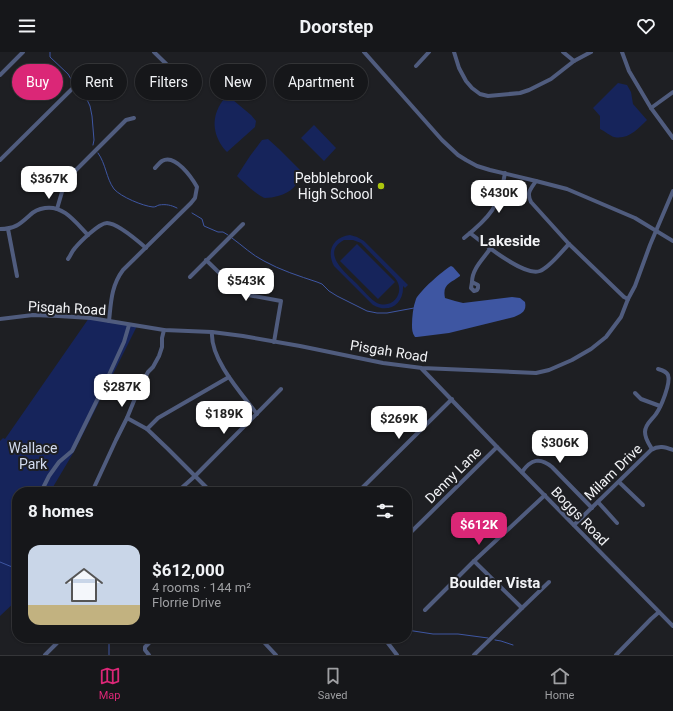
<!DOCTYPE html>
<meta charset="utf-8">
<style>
:root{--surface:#16171a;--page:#1f2023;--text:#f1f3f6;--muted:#9e9fa2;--line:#353639;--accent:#db2777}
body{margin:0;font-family:Roboto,sans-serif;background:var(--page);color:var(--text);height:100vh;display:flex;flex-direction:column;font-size:15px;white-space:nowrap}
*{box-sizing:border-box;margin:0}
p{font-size:13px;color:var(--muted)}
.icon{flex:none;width:22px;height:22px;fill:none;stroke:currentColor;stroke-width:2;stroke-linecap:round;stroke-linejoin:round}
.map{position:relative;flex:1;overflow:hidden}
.drawer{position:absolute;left:12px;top:435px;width:400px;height:156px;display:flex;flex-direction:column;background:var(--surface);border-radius:16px;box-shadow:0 1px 3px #0004,0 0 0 1px var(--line)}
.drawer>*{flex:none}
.banner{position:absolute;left:12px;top:12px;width:400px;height:36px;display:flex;gap:8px}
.price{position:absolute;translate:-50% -34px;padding:0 9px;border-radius:8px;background:#fff;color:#222;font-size:13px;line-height:26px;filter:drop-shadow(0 1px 2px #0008)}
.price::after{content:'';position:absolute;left:50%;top:24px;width:12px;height:9px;margin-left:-6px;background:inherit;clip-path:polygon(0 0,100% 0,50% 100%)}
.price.active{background:var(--accent);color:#fff}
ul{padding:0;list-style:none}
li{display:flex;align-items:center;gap:12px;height:100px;padding:0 16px}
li+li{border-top:1px solid var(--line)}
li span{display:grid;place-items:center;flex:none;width:112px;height:80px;border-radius:12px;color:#555}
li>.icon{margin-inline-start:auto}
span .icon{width:48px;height:48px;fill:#fffc;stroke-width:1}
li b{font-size:17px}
h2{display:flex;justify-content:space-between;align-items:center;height:48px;padding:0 16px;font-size:17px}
.chip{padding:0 14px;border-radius:18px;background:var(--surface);box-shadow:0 1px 3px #0004,0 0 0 1px var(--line);font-size:14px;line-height:36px}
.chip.active{background:var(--accent);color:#fff}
header{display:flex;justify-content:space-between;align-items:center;height:52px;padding:0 16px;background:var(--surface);font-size:18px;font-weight:700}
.menu{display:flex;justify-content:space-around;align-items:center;height:56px;border-top:1px solid var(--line);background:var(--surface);font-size:11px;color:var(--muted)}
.menu a{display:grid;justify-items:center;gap:2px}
.menu .active{color:var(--accent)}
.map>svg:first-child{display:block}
.green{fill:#16245b;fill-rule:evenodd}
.water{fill:#3e56a2}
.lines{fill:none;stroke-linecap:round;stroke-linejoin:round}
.stream{stroke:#3e56a2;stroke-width:1}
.minor{stroke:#505c7e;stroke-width:4}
.poi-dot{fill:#adc60d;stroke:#1e1f23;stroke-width:1.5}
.labels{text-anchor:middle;stroke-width:4;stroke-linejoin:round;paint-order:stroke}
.poi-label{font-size:14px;fill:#f2f3f6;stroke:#1e1f23;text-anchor:end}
.street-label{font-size:14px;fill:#f2f3f6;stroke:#1e1f23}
.park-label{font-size:14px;fill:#d2dbf0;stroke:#1e1f23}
.neighbourhood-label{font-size:15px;font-weight:bold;fill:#f2f3f6;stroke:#1e1f23}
</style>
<header><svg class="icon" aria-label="menu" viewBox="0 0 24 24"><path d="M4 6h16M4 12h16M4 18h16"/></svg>Doorstep<svg class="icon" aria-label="heart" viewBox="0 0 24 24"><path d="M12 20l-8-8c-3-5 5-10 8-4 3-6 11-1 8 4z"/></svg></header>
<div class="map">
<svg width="673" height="603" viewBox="0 0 673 603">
<rect width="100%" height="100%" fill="#1e1f23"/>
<!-- green -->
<g class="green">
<path d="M618 31 627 33 631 40 633 52 647 68C638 77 628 88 614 85 610 84 605 79 600 77V64L593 56Z"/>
<path d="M227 43 251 63 256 69 255 75 227 100C217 90 211 74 217 59 219 53 223 48 227 43Z"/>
<path d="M314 73 336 96 324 109 301 86Z"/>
<path d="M268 87 279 97 303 121C296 134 292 140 278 144 274 145 269 146 265 146 259 145 242 129 237 124L250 104 262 88Z"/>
<path d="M350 183 357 185 364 189 408 233 405 236 403 234C404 252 389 262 373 253L334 214C326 199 333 185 350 183ZM344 188H353L361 191 395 226C406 239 394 258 377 251 370 247 363 238 357 232 346 221 320 201 344 188Z"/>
<path d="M357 192 395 230 378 247 340 209Z"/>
<path d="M89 266 137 274 75 398 50 440H17V548L0 564V389L3 386 5 387Z"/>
</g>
<!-- water -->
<path class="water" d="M451 214 453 215 460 223V224C451 231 442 232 445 246L455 249 463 251 512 245 520 246 525 250C527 260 521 262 514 265L449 281 417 285H415C412 281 412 277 412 273 412 265 413 255 416 247 420 239 442 219 451 214Z"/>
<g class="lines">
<!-- stream -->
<g class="stream">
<path d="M50 0V5L68 22 71 27"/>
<path d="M82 37 90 54 92 64 94 88 93 93"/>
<path d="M98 101C106 112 106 126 114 137 121 145 143 154 153 155 156 155 156 154 159 153 166 152 171 153 177 156"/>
<path d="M192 161 202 167 204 174 218 180H223L228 183"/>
<path d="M232 186C243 194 252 203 264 209 280 218 299 224 317 230L322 232 329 239 337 244 367 259 377 261H387L414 256"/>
<path d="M0 510 17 517"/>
<path d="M407 578 433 582H458L488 586"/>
<path d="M109 586V603"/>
<path d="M495 588 501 589 513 593"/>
</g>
<!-- minor -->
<g class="minor">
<path d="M154 0 196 41"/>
<path d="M364 0 442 88 458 103 466 108 477 114 490 118 536 129 567 137 635 166 673 189"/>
<path d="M454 0 459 16 466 29 472 36 480 42 488 44 520 41 529 38 551 27 574 9 591 0"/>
<path d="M563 0 574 9"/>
<path d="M622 0 629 19 651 56 673 86"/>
<path d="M416 14 429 0"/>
<path d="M0 23 23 0"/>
<path d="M651 56 673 40"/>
<path d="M0 108 77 32 87 20"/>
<path d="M536 129C531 137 526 140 531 150L569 192 624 245 628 247"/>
<path d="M57 157 64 133 69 125 126 68 134 66"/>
<path d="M0 177C15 177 20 172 30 163 34 159 39 157 45 156 64 153 76 171 88 183"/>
<path d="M8 177 17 224"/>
<path d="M470 181C483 191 524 225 540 219 550 215 561 200 569 192"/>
<path d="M464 186C489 166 500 154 505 121"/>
<path d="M68 207C71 203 72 199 75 196 80 190 99 171 107 171 117 171 138 189 146 196"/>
<path d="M206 208 237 238 248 243 281 249 274 290"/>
<path d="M190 225 243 172"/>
<path d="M472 230C472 217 483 207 490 197"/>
<path d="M472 230 478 233V236L477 238 474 239 471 236Z"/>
<path d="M0 267 33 263 58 264 91 266 164 278 212 280 243 284 300 294 383 311 422 316 536 321 549 318 572 308 591 297 606 285 621 265 628 247 635 234 650 193 673 139"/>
<path d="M109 269C111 251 111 234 123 218L191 151 195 146 197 135C192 126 175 101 162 109 159 111 157 114 155 116"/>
<path d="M212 280C210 307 241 341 257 362"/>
<path d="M422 317 497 395 673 574"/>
<path d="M635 341 641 347 660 354"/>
<path d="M127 366 147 377 168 397 211 440"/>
<path d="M147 377 158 366 229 325"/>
<path d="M652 397C649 392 645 387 645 380 645 372 652 368 656 362 661 355 671 331 668 323 666 319 662 318 658 317"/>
<path d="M522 420C531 407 540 405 552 415L592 456"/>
<path d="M619 430 643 453"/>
<path d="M41 440 49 424 59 410 72 399 103 336 124 290 129 273"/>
<path d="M92 440 116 388 127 366 138 339 148 320 153 315 159 304 162 295V286L164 278"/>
<path d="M177 440 195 424 281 337"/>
<path d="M358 440 452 347"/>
<path d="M598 450 617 471"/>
<path d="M574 473 651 398C659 393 665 395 673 398"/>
<path d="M407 484 497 395"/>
<path d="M474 509 522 556"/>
<path d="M425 558 474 509 545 443"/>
<path d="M260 586 276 603"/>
<path d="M384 586 397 603"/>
<path d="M45 603 57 591 60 586"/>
<path d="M149 603 145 598V595L154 586"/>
<path d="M474 603 522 556 549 530"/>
<path d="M616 603 651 567 659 560"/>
</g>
</g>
<!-- markers -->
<circle class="poi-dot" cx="381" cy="134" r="4"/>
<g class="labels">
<!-- poi labels -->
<g class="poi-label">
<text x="373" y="131">Pebblebrook<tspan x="373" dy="16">High School</tspan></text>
</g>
<!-- street labels -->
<g class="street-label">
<text transform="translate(67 256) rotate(3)" y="5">Pisgah Road</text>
<text transform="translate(389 299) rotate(9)" y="5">Pisgah Road</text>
<text transform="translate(613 420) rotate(-44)" y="5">Milam Drive</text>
<text transform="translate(453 423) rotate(-45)" y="5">Denny Lane</text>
<text transform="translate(580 464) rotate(46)" y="5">Boggs Road</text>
</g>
<!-- park labels -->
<g class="park-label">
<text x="33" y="401">Wallace<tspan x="33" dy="16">Park</tspan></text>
</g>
<!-- neighbourhood labels -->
<g class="neighbourhood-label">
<text x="510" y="194">Lakeside</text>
<text x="495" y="536">Boulder Vista</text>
</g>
</g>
</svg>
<b class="price" style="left:49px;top:148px">$367K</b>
<b class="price" style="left:499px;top:162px">$430K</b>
<b class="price" style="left:246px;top:250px">$543K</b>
<b class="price" style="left:122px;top:356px">$287K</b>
<b class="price" style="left:224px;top:383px">$189K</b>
<b class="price" style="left:399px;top:388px">$269K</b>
<b class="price" style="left:560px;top:412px">$306K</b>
<b class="price active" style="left:479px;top:494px">$612K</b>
<div class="banner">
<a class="chip active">Buy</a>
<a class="chip">Rent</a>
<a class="chip">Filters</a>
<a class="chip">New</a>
<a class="chip">Apartment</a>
</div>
<section class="drawer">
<h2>8 homes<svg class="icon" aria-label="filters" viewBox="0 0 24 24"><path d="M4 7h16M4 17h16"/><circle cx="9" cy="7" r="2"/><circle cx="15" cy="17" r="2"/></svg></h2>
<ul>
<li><span style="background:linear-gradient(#c9d6e8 75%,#c2b280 0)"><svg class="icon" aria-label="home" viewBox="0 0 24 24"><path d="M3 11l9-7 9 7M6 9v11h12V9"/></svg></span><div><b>$612,000</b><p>4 rooms · 144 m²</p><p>Florrie Drive</p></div></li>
</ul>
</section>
</div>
<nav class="menu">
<a class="active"><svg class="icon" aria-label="map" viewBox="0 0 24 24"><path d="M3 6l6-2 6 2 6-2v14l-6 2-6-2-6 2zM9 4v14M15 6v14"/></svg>Map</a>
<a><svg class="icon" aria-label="saved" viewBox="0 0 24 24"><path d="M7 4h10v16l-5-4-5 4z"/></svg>Saved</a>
<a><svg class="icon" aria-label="home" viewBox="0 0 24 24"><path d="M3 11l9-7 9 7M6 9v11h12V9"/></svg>Home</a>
</nav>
